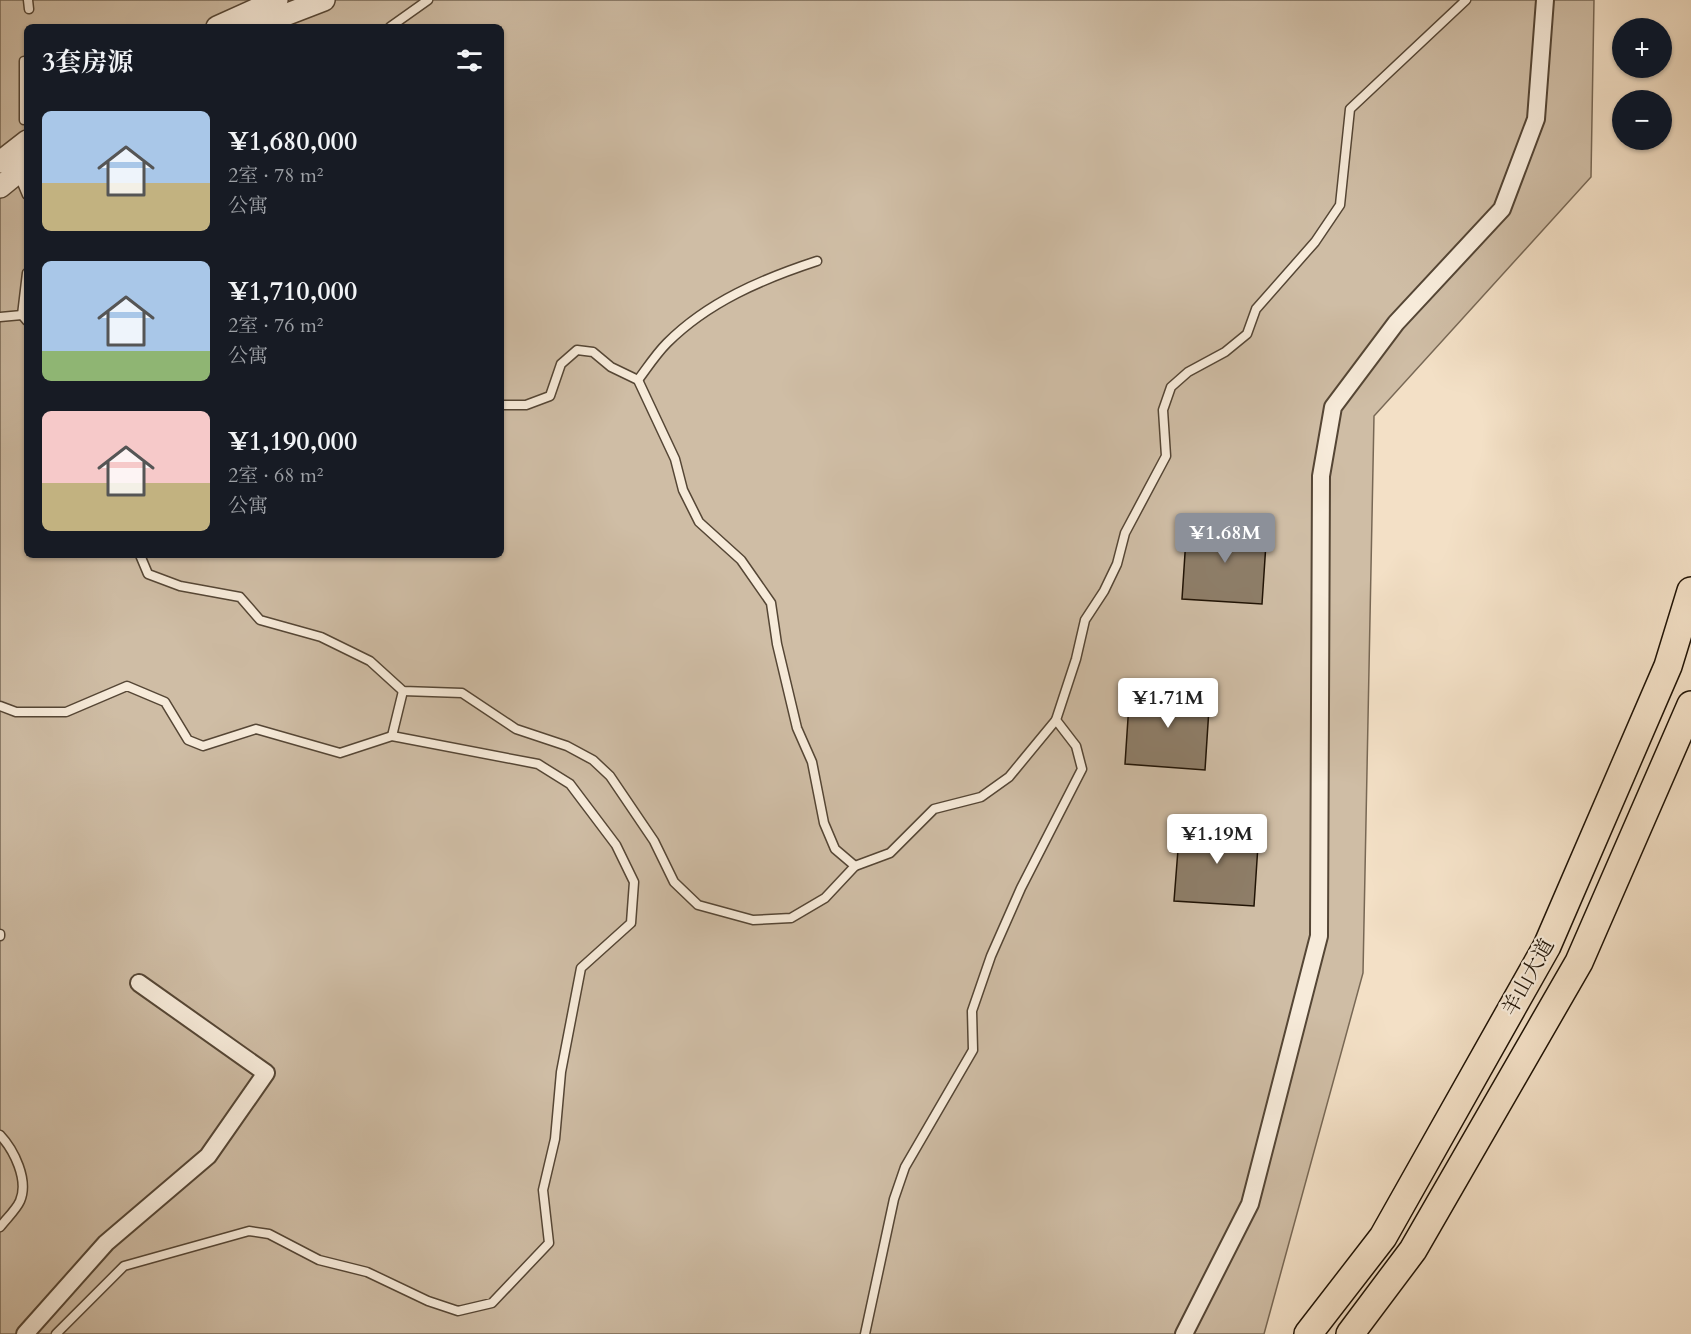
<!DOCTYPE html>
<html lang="zh">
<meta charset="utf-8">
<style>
:root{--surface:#171b24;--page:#242831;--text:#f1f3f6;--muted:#9ea1a6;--accent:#8c9099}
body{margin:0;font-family:Cardo,"Noto Serif SC",serif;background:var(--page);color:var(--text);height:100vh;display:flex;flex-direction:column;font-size:22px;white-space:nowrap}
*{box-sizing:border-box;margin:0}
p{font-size:20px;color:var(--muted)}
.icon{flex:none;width:33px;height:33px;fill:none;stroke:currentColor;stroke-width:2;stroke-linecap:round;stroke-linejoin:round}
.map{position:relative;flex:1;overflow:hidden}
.side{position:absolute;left:24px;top:24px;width:480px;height:534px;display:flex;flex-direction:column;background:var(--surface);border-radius:9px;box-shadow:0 2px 4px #0004}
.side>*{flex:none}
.controls{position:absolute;left:1612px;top:18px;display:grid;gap:12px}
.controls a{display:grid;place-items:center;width:60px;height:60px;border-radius:50%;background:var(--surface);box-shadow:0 2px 4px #0004;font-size:30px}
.price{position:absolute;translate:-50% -51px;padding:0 14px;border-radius:6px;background:#fff;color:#222;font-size:20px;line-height:39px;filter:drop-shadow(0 2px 3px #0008)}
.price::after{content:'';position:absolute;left:50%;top:36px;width:18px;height:14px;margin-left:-9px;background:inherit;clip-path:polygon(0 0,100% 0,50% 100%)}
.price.selected{background:var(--accent);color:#fff}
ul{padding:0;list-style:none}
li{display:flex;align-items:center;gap:18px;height:150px;padding:0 18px}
li span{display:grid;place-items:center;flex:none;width:168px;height:120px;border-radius:9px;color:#555}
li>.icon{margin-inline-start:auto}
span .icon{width:72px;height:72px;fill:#fffc;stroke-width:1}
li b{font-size:26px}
h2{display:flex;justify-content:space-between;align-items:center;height:72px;padding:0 18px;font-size:26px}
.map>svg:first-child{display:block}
.green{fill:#cfbda5;stroke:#786855;stroke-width:1.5;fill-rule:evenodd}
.building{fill:#8e7e69;stroke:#201305;stroke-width:1.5}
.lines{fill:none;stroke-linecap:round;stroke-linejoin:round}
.service-casing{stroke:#554635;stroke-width:11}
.minor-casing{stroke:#554635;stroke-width:20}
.tertiary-casing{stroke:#554635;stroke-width:24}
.primary-casing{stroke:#201305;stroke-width:30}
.service{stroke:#f7ebda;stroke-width:8}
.minor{stroke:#f7ebda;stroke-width:16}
.tertiary{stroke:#f7ebda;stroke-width:21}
.primary{stroke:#f3e0c6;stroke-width:27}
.labels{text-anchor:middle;stroke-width:4.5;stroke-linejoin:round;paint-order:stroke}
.street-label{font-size:21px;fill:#201305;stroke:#f7ebda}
</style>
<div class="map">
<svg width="1691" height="1334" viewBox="0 0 1691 1334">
<rect width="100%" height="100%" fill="#f3e0c6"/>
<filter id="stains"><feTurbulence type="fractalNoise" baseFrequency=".00333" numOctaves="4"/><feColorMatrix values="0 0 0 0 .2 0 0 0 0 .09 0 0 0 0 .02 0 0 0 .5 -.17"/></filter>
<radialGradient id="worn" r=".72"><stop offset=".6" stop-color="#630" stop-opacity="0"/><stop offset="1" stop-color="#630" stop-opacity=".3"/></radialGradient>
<!-- green -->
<path class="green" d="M0 0H1594L1591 177 1374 416 1363 973 1264 1334H0ZM27 27H501V555H27Z"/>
<!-- building -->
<g class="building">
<path d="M1187 523 1267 528 1262 604 1182 599Z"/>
<path d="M1130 688 1210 693 1205 770 1125 764Z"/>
<path d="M1180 824 1259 830 1254 906 1174 901Z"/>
</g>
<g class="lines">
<defs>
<g id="service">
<path d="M28 0 29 9"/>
<path d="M390 27 428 0"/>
<path d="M24 120V61"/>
<path d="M22 183 27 195"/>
<path d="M27 273 22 315 27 321"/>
<path d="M0 317 22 315"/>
<path d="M638 380C647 368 656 354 667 343 708 302 762 279 817 261"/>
<path d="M140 555 148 574 180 586 240 597 260 620 321 637 370 661 403 691 462 693 516 729 567 746 593 760 610 776 654 841 674 882 698 905 753 920 791 918 825 898 855 866 835 849 824 823 812 762 797 728 777 644 771 603 741 560 699 522 683 490 675 459 638 380 611 367 593 352 577 350 561 364 550 396 526 405H501"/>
<path d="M0 706 16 712H66L127 686 165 702 188 740 203 746 256 729 340 753 392 736 538 764 570 784 616 845 634 882 631 923 581 968 561 1072 555 1139 543 1190 549 1243 492 1303 458 1311 428 1301 367 1272 319 1260 269 1234 249 1231 124 1266 56 1334"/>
<path d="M392 736 403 691"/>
<path d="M855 866 890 853 934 809 981 797 1009 777 1056 720"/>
<path d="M0 934V936"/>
<path d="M0 1135C14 1150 29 1180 20 1201 16 1210 6 1219 0 1227"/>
<path d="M865 1334 894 1199 905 1167 973 1050 972 1011 991 956 1021 888 1082 769 1076 746 1056 720 1076 659 1085 620 1104 591 1117 564 1125 533 1166 456 1163 410 1171 387 1188 372 1225 352 1247 334 1256 309 1315 242 1340 205 1350 109 1466 0"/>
</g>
<g id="minor">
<path d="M25 1334 106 1243 208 1156 266 1073 139 983"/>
<path d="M1184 1334 1250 1204 1319 936 1321 476 1333 407 1396 323 1502 209 1536 119 1545 0"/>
</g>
<g id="tertiary">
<path d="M217 27 277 0"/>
<path d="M254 27 324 0"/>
<path d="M0 162 27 141"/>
<path d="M0 187 27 165"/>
</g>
<g id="primary">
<path d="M1308 1334 1383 1237 1547 946 1668 666 1691 591"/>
<path d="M1350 1334 1413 1250 1579 962 1691 705"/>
</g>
</defs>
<!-- service casing -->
<use href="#service" class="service-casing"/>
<!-- minor casing -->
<use href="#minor" class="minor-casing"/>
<!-- tertiary casing -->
<use href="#tertiary" class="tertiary-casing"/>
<!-- primary casing -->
<use href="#primary" class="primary-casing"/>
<!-- service -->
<use href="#service" class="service"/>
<!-- minor -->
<use href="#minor" class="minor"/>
<!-- tertiary -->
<use href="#tertiary" class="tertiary"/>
<!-- primary -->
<use href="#primary" class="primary"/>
</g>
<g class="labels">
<!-- street labels -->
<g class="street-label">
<text transform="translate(1528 977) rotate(-61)" y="7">羊山大道</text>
</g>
</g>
<rect width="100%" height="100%" filter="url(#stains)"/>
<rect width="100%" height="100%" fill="url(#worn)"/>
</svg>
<div class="controls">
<a>+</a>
<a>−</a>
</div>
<b class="price selected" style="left:1225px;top:564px">¥1.68M</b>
<b class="price" style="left:1168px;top:729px">¥1.71M</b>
<b class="price" style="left:1217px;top:865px">¥1.19M</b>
<section class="side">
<h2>3套房源<svg class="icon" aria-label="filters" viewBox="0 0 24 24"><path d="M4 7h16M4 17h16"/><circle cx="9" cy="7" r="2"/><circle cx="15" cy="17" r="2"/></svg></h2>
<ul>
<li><span style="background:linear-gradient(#a9c7e8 60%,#c2b280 0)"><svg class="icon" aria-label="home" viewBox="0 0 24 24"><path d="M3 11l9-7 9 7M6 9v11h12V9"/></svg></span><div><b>¥1,680,000</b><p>2室 · 78 m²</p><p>公寓</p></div></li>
<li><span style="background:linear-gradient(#a9c7e8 75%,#8fb573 0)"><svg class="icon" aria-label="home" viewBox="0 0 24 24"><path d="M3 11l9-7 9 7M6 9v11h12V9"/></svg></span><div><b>¥1,710,000</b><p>2室 · 76 m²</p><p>公寓</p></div></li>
<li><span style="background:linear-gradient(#f6c9c9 60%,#c2b280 0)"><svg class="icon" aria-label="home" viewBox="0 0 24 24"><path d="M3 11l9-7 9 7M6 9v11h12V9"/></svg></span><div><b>¥1,190,000</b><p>2室 · 68 m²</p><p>公寓</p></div></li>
</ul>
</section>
</div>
